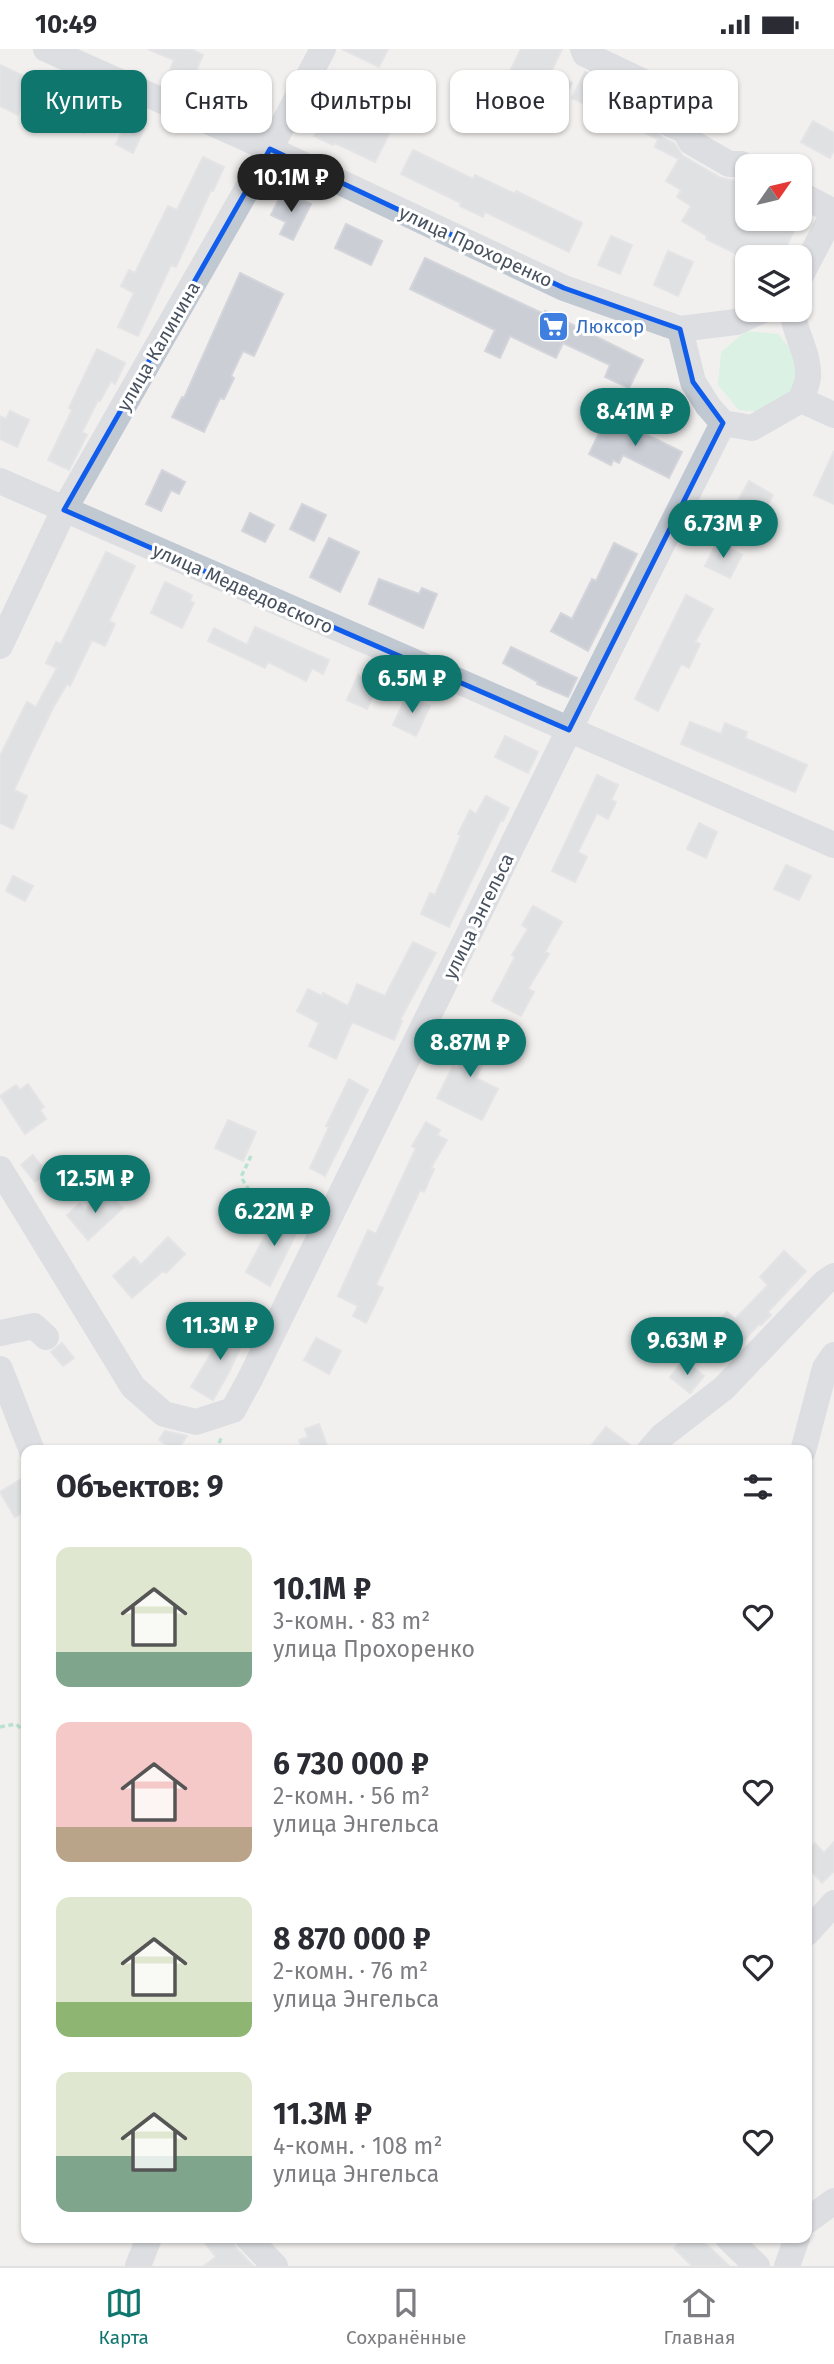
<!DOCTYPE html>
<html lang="ru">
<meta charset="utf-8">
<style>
:root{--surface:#fff;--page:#f7f7f7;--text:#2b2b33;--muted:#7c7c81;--line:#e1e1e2;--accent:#0f766e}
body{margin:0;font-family:"Fira Sans",sans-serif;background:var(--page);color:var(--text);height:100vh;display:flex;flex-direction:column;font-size:26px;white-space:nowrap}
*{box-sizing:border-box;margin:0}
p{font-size:23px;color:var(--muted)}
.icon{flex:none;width:38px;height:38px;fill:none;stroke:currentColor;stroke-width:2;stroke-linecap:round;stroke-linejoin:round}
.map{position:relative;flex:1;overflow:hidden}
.panel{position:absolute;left:21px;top:1396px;width:791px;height:798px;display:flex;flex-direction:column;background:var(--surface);border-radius:14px;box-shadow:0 2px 5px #0004}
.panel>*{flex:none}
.guide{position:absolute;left:21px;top:21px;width:793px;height:63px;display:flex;gap:14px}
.needle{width:46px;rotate:56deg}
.buttons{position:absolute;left:735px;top:105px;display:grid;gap:14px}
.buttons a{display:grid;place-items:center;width:77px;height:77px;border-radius:14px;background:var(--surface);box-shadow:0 2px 5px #0004;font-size:35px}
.price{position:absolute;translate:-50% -60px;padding:0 16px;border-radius:24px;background:var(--accent);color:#fff;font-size:23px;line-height:46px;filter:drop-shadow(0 2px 4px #0008)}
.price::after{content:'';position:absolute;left:50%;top:42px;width:21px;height:16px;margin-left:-10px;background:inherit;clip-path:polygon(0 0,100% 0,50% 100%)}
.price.current{background:#222;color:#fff}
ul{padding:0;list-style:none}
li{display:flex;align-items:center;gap:21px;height:175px;padding:0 35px}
li span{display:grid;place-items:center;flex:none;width:196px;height:140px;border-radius:14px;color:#555}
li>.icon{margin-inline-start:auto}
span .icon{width:84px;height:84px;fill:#fffc;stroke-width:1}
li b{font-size:30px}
h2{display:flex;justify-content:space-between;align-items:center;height:84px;padding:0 35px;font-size:30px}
.tag{padding:0 24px;border-radius:14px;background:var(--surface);box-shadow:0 2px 5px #0004;font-size:24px;line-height:63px}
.tag.current{background:var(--accent);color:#fff}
.status{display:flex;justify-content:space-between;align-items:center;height:49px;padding:0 35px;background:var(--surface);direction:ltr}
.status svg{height:19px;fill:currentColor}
.menu{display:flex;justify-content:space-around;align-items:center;height:98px;border-top:2px solid var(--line);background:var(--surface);font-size:19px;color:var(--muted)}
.menu a{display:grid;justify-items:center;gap:4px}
.menu .current{color:var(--accent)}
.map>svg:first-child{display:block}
.green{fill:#bcf1d5}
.building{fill:#cbced5;stroke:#d3d5db;stroke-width:2}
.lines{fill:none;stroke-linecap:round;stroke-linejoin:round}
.path{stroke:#73d1ab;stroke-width:3.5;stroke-dasharray:5 3.5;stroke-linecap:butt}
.minor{stroke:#c0c8d2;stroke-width:26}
.marked{fill:none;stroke:#115deb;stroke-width:5;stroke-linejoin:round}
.labels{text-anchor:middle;stroke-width:6;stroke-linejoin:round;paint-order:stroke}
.street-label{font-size:19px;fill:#47515e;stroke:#fff}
.shop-label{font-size:19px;fill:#366cbe;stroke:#fff;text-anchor:start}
</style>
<div class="status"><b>10:49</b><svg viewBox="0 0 49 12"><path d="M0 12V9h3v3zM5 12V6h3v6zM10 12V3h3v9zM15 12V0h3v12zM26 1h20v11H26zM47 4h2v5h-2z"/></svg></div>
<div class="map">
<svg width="834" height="2217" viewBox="0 0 834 2217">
<rect width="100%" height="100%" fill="#f2f0ef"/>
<!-- green -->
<path class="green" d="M746 282 778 285 799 310 796 343 771 364 739 361 718 336 721 303Z"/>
<!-- building -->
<g class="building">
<path d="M148 0H191L203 6 192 31 170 21 174 11Z"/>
<path d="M342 0H388L379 18Z"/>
<path d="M521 0H562L551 23 572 34 561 54 535 41 537 37 509 24Z"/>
<path d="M0 16 52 40 42 60 24 52 18 66 0 57Z"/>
<path d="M585 23 656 56 651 70 654 78 663 89 674 94 683 107 721 129 747 134V170H800L781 208H743L706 190 707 187 682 172 691 157 677 148 681 141 666 132 679 110 655 98 658 90 572 49Z"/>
<path d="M240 26 265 39 255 61 229 48Z"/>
<path d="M691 51 708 62 700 76 687 65Z"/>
<path d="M79 53 95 60 85 84 62 74 69 59 75 62Z"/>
<path d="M329 58 362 75 363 72 389 85 375 113 335 94 333 96 314 87Z"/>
<path d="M127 72 144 80 133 104 116 95Z"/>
<path d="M813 72 834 84V101L830 109 801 93Z"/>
<path d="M413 101 473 130 475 126 515 145 516 142 582 174 569 203 485 163 483 168 460 157 461 154 401 125Z"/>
<path d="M203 108 224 118 213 142 211 141 176 218 171 216 138 287 118 278 134 244 121 237 129 221 135 224 168 157 177 161Z"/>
<path d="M283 142 311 155 293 191 280 185 286 173 271 166Z"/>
<path d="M346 175 382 192 371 216 335 199Z"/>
<path d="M611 187 632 196 620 225 598 216Z"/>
<path d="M668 202 693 213 678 247 654 236Z"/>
<path d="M425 209 544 265 545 262 643 311 629 339 605 328 610 316 563 294 556 309 510 287 500 309 485 302 495 281 410 240Z"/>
<path d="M240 224 283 245 254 307 243 302 231 327 234 329 224 350 220 349 204 383 172 368 182 348 184 349Z"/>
<path d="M97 300 125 314 115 335 111 332 100 352 98 351 82 383 87 386 69 421 48 411 72 361 69 359Z"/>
<path d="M10 362 29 371 17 398 0 390V367L6 370Z"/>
<path d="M613 369 682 403 669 429 623 406 619 414 613 411 611 416 589 405 601 380 607 382Z"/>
<path d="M834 402V455L814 446Z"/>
<path d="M162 421 185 433 179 445 171 441 161 462 146 455Z"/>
<path d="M749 432 773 446 755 477 732 463Z"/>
<path d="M302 455 326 466 314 492 290 480Z"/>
<path d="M250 464 274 476 265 493 242 482Z"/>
<path d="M329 489 359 503 340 543 310 528Z"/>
<path d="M717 493 742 506 730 529 705 517Z"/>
<path d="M614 494 637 505 588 602 551 582 561 564 572 570 592 530 596 532Z"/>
<path d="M106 503 135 517 109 572 115 575 105 597 92 591 70 637 67 635 54 657 32 702 14 741 27 747 13 780 0 774V707L27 653 36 658 57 619 46 614 56 593 61 595Z"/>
<path d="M379 530 419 545 422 539 437 545 423 579 369 555Z"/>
<path d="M165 533 192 546 190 552 194 554 182 579 151 564Z"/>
<path d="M686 546 713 560 695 593 700 595 689 619 681 615 658 662 635 650Z"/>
<path d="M255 578 329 611 323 625 312 619 306 632 268 613 265 619 208 592 214 579 247 596Z"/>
<path d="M511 598 577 629 568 648 537 635 538 633 503 614Z"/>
<path d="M358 626 378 636 367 660 347 651Z"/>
<path d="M407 646 430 657 416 687 393 676Z"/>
<path d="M690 673 721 685 725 674 747 683 745 689 807 716 795 743 681 695Z"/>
<path d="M505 687 538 703 528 724 495 708Z"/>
<path d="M597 726 618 736 611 751 616 753 608 770 597 764 578 803 587 808 575 833 552 822Z"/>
<path d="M486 747 509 759 503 772 501 771 449 878 421 865 430 844 435 846 461 786 458 785 470 761 476 765Z"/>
<path d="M699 774 717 783 706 809 687 800Z"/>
<path d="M786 816 811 827 799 851 774 840Z"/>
<path d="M13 827 33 837 25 852 6 842Z"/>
<path d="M533 857 562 873 545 903 549 905 528 940 534 943 521 967 492 952 515 908 512 906 528 880 522 876Z"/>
<path d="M413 893 436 904 400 971 402 972 394 991 352 973 336 1010 309 997 319 974 297 962 308 940 322 947 323 944 348 957 357 935 385 947Z"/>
<path d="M476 980 495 989 476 1029 498 1040 482 1071 437 1049 453 1017 457 1019Z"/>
<path d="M349 1030 368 1041 325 1127 310 1119 329 1078 326 1077Z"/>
<path d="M28 1035 44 1058 40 1061 46 1070 25 1085 0 1047 16 1036 20 1041Z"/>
<path d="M228 1071 256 1083 243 1112 215 1099Z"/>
<path d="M426 1073 440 1081 437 1086 447 1091 431 1119 434 1120 424 1143 420 1141 376 1236 383 1239 366 1274 353 1267 358 1257 338 1247 368 1181 376 1185 416 1099 412 1097Z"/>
<path d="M33 1106 47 1124 35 1133 21 1116Z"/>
<path d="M69 1112 78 1122 64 1134 55 1124Z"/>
<path d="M105 1141 123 1159 88 1191 67 1166 80 1154 85 1161Z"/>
<path d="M278 1162 302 1173 270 1237 246 1223Z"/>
<path d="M168 1188 185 1205 166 1224 163 1222 132 1249 113 1227 134 1208 141 1216Z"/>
<path d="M784 1202 806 1222 768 1263 771 1266 761 1276 759 1275 731 1305 708 1283 727 1263 735 1270 768 1236 760 1228Z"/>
<path d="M230 1273 248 1282 230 1321 213 1351 191 1338Z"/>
<path d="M316 1289 341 1302 329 1325 304 1311Z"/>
<path d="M62 1294 74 1309 63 1317 51 1303Z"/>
<path d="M684 1311 704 1327 690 1344 670 1328Z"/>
<path d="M319 1375 329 1402H303L299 1391 308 1388 305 1380Z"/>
<path d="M606 1378 634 1399V1402H587Z"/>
<path d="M165 1382 187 1387 177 1402 159 1391Z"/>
<path d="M26 1427V1461L15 1468 0 1443Z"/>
<path d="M834 1793V1822L822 1834 807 1817V1802L815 1794 824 1804Z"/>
<path d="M201 2189H233L236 2199 253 2217H204L216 2208Z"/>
<path d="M684 2189H700L729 2217H692L674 2199Z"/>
</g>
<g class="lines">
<!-- path -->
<g class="path">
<path d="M251 1107 241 1128 249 1141 305 1167"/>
<path d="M216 1402 222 1387"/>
<path d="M0 1678 16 1675 26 1684"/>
</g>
<!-- minor -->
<g class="minor">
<path d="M46 0 270 100 564 239 680 280 736 273 763 261"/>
<path d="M583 0 585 5 673 47 675 53 667 70 670 75 685 82 691 93 729 115H741L747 118"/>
<path d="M800 145 834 163"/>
<path d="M800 228 834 163"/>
<path d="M680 280 693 333 708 357 723 374 752 379 801 351C803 344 807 336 808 329 810 305 794 284 792 261"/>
<path d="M801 351 834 366"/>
<path d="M0 432 834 796"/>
<path d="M0 597 64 461 270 100 323 0"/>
<path d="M0 1120 133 1338 164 1365 196 1373 233 1361 250 1330 569 681 723 374"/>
<path d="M0 1284 34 1277 46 1288"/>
<path d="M0 1320 32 1402"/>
<path d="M649 1402 662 1387 724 1339 825 1233 834 1227"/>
<path d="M803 1402 825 1319 834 1306"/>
<path d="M807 1884 834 1854"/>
<path d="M807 2172 834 2152"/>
<path d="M248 2189 275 2217"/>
<path d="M728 2189 757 2217"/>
<path d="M138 2217 149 2189"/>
<path d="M787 2217 797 2189"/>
</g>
</g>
<!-- marked area -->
<path d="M0 0H834V2217H0ZM270 100 564 239 680 280 693 333 723 374 569 681 64 461Z" fill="#f2f0ef" fill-opacity=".55" fill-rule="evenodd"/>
<path class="marked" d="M270 100 564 239 680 280 693 333 723 374 569 681 64 461Z"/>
<!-- icons -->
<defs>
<symbol id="supermarket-square" viewBox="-11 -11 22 22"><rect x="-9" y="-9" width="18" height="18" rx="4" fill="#3f7fe0" stroke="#fff"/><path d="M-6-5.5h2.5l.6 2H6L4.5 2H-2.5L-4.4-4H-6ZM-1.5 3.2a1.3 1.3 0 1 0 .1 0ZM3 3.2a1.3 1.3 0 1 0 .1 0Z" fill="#fff"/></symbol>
</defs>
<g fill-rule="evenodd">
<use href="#supermarket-square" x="536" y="260" width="35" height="35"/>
</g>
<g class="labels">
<!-- street labels -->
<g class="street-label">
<text transform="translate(476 197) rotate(25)" y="7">улица Прохоренко</text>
<text transform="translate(158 297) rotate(-60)" y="7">улица Калинина</text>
<text transform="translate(243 539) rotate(24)" y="7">улица Медведовского</text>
<text transform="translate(478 867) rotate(-64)" y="7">улица Энгельса</text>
</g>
<!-- shop labels -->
<g class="shop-label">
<text x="576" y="284">Люксор</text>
</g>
</g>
</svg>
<div class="buttons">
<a><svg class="needle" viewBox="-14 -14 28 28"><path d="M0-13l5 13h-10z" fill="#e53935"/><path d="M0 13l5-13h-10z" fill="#7c7c81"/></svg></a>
<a><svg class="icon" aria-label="layers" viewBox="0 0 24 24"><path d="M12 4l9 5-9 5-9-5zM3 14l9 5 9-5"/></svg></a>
</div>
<b class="price current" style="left:291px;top:165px">10.1M ₽</b>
<b class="price" style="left:635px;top:399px">8.41M ₽</b>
<b class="price" style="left:723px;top:511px">6.73M ₽</b>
<b class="price" style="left:412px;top:666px">6.5M ₽</b>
<b class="price" style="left:470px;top:1030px">8.87M ₽</b>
<b class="price" style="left:95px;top:1166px">12.5M ₽</b>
<b class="price" style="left:274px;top:1199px">6.22M ₽</b>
<b class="price" style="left:220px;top:1313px">11.3M ₽</b>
<b class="price" style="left:687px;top:1328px">9.63M ₽</b>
<div class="guide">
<a class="tag current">Купить</a>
<a class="tag">Снять</a>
<a class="tag">Фильтры</a>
<a class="tag">Новое</a>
<a class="tag">Квартира</a>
</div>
<section class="panel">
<h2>Объектов: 9<svg class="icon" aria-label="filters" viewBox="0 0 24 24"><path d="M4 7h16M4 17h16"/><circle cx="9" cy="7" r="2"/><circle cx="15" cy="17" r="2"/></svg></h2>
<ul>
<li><span style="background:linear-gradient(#dfe7d0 75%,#7fa58c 0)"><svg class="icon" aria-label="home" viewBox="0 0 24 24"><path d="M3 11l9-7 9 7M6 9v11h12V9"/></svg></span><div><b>10.1M ₽</b><p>3-комн. · 83 m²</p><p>улица Прохоренко</p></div><svg class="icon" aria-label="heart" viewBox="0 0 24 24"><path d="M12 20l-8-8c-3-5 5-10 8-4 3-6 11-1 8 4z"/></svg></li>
<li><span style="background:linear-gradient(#f6c9c9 75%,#b9a48a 0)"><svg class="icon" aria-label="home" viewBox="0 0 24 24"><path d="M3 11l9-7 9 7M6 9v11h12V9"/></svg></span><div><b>6 730 000 ₽</b><p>2-комн. · 56 m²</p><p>улица Энгельса</p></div><svg class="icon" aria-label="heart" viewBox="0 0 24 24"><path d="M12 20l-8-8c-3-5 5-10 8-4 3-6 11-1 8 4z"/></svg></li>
<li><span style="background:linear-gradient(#dfe7d0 75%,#8fb573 0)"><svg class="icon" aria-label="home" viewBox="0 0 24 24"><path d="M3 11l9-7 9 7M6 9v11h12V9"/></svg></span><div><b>8 870 000 ₽</b><p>2-комн. · 76 m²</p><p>улица Энгельса</p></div><svg class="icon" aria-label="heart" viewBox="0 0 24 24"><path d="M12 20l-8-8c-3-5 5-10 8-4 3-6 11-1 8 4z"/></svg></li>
<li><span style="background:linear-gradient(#dfe7d0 60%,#7fa58c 0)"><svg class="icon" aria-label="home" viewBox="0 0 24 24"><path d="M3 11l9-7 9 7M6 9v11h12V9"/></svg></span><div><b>11.3M ₽</b><p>4-комн. · 108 m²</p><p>улица Энгельса</p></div><svg class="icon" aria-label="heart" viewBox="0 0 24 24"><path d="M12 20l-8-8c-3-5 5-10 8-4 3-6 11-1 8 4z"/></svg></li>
</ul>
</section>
</div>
<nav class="menu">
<a class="current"><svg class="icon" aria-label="map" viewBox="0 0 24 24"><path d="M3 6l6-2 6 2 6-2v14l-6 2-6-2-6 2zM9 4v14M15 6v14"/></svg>Карта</a>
<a><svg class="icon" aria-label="saved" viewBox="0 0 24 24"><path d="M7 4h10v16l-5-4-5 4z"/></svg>Сохранённые</a>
<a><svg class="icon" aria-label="home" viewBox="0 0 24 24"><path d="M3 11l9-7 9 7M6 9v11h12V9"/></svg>Главная</a>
</nav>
